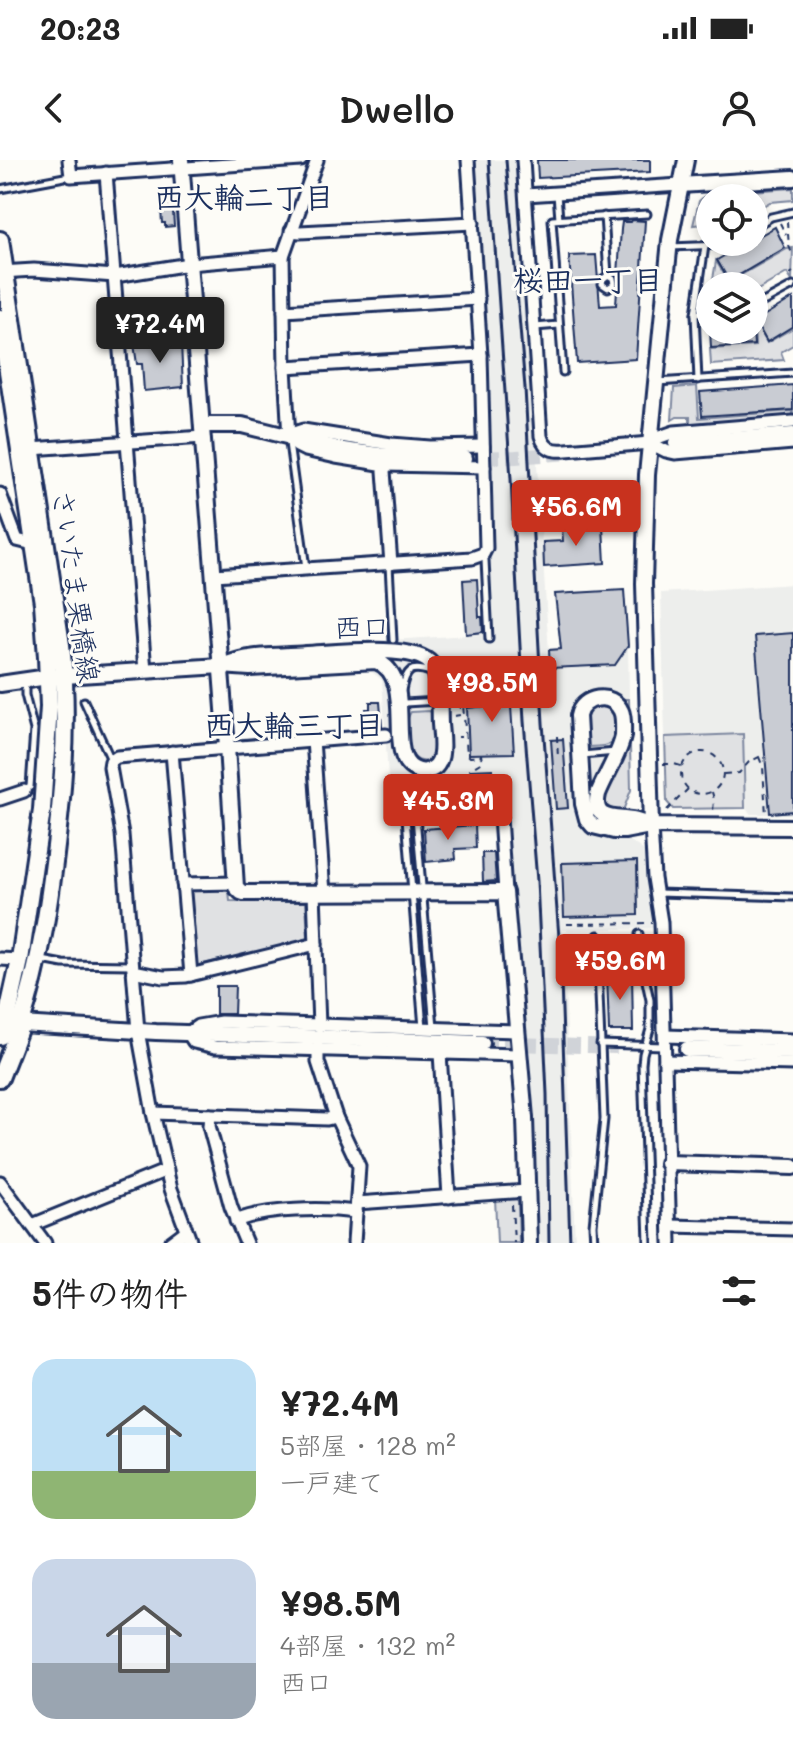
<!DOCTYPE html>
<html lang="ja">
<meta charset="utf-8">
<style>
:root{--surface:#fff;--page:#f2f2f2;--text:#222;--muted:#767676;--accent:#c8321e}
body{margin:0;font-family:Mali,"Klee One",sans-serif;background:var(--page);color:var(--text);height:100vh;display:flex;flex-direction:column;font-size:30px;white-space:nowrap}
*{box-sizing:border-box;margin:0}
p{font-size:26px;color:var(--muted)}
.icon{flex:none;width:44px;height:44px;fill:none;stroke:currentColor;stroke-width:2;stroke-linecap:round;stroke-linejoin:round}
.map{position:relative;height:1083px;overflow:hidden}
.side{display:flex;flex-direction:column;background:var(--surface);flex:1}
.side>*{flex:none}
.tools{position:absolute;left:696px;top:24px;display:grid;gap:16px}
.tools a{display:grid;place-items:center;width:72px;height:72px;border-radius:50%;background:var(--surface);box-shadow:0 4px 12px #0003;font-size:40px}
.price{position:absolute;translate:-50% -68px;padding:0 18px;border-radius:8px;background:var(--accent);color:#fff;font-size:26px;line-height:52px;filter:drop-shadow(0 2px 4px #0008)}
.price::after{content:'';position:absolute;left:50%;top:48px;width:24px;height:18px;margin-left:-12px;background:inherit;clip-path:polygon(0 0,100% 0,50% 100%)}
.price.active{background:#222;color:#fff}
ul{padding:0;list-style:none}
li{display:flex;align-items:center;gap:24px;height:200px;padding:0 32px}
li span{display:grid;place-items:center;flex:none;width:224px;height:160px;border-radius:24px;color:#555}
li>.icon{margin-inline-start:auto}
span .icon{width:96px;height:96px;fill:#fffc;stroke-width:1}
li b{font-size:34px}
h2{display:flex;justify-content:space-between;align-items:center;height:96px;padding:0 32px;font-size:34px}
.status{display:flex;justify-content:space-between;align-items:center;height:56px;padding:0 40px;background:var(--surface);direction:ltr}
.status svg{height:22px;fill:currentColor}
header{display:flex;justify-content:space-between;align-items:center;height:104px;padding:0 32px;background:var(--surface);font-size:36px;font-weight:600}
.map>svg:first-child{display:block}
.built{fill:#edeeec}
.green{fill:#e0e1e3;stroke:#7e88a0;stroke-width:2}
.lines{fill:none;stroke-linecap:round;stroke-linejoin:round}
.stream{stroke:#76819c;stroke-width:3}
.building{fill:#c9ccd3;stroke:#1b2f5e;stroke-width:2}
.tertiary-tunnel{stroke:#d0d3d8;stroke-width:14;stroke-dasharray:14 7;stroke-linecap:butt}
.service-casing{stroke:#1b2f5e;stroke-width:11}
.minor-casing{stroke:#1b2f5e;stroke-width:17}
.tertiary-casing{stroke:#1b2f5e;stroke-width:20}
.primary-casing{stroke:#1b2f5e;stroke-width:22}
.path{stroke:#1b2f5e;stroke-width:2;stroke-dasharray:6 6;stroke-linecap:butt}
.service{stroke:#fdfcf7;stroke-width:5}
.minor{stroke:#fdfcf7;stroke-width:11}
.tertiary{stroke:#fdfcf7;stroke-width:14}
.primary{stroke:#fdfcf7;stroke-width:16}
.rail{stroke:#1b2f5e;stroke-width:3}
.labels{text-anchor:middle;stroke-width:6;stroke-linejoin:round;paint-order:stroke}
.street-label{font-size:28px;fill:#1b2f5e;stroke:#fdfcf7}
.neighbourhood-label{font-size:30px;font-weight:bold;fill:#1b2f5e;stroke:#fdfcf7}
</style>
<div class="status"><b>20:23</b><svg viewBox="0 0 49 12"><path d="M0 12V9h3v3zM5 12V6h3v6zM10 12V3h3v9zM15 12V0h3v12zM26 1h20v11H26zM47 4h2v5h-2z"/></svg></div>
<header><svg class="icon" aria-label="back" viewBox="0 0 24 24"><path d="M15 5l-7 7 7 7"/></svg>Dwello<svg class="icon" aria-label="person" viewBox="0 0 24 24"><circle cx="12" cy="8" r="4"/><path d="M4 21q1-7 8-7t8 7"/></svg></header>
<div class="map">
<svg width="793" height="1083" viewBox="0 0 793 1083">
<rect width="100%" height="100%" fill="#fdfcf7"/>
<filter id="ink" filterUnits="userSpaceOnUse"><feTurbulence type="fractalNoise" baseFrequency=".0125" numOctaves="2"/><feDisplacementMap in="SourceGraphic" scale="16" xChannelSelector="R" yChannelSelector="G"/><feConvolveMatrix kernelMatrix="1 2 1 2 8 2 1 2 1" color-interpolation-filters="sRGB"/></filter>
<g filter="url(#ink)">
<!-- built -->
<g class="built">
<path d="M474 0H517L530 175V196L550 508 615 505 628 486 631 630 622 653 624 676 644 691 653 752 655 768 563 770 575 1083H536L531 935 502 627 417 630 416 633 389 634 382 520 367 508 253 516 252 489 484 474V482H494L490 394 485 202Z"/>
<path d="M793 424V654H751L745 648 743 574 665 577 661 433Z"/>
</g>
<!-- green -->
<g class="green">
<path d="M793 28V40L770 42 754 51V38H710V46L702 47 703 64 693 65 699 41 707 34Z"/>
<path d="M793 88 792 121 787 113 754 132V126H723L724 120 713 119 716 101 729 122 787 89Z"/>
<path d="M754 167H758L767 183 793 168V185L781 192 784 200 711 205 710 189 755 186Z"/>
<path d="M697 226 699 258 793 251V260L690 267V257H677L672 260 674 228Z"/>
<path d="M621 539H629L631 630 622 653C611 651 606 648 604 636L626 585Z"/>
<path d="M601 545 613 551C616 558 617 563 616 570 616 589 600 586 586 587 584 568 577 549 601 545Z"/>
<path d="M429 551 432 553 434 591 428 601C405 606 402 565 411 552Z"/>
<path d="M743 574 745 648 673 649 667 642 665 577Z"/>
<path d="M225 727 229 731 230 741 306 742 308 778 306 780 195 806 189 734 193 728Z"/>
<path d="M514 1036 518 1041 519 1083H497L495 1038Z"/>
</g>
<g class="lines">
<!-- stream -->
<g class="stream">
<path d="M409 636 416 720"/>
<path d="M418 745 428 858"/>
</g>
</g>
<!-- building -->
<g class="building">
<path d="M537 0H650V12L538 18Z"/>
<path d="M160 36H172L174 66 165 67V63H162Z"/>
<path d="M632 60 645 61 636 199 577 203 569 96 596 95 600 146 616 145 617 129 619 124 618 115 621 69 622 62H631Z"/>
<path d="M775 67 785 88 729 121 717 100 748 82H754V79Z"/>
<path d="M793 138V166L767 182 755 161Z"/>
<path d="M710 170H753L754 185 711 188Z"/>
<path d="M181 183 183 227 144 231 142 204H137L134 184Z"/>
<path d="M793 225V250L702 256 700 232Z"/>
<path d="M603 366 605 403 544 407 543 382 563 381 562 368Z"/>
<path d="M477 419 479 457H482L483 472 466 474 463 420Z"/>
<path d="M624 430 628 486 615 505 550 508 549 490 561 489 555 434Z"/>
<path d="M793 473V651L770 653 755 476Z"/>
<path d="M505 526 506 532 510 531 514 593 469 594 467 548 487 546 486 527Z"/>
<path d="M370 542H380L382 567H366V549H370Z"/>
<path d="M563 579 568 648 556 649 551 580Z"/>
<path d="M493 609V618L490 627V637L464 638V629L473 628 471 610Z"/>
<path d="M475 665 476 688 455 689 456 699 426 702 424 669Z"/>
<path d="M482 693H494L496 721 483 722Z"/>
<path d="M637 701 638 755 564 757 562 703Z"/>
<path d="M632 812 633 871H609L607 813Z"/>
<path d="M216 826H235L234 854H216Z"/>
</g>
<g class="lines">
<!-- tertiary-tunnel -->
<g class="tertiary-tunnel">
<path d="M465 298 516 297 569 293"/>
<path d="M482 883 617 887"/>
</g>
<defs>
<g id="service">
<path d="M0 29 70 16"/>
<path d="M557 34 559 59"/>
<path d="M604 56 608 115 613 118 614 124 608 128 602 124 603 119 608 115"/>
<path d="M754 67 771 57 793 52"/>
<path d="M670 87 722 85 727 82"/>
<path d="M754 147 793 126"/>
<path d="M695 154 710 152"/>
<path d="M535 167 559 165"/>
<path d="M563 212 552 60 647 54"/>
<path d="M698 220 695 154 705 86"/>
<path d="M657 222 793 213"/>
<path d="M289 283 306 408"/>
<path d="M483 395 485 400 489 479"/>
<path d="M389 405 393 480"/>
<path d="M25 521V535L34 570 30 627 25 630"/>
<path d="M402 530C406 511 410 505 430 512"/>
<path d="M84 541 111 600"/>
<path d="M400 546 405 543 438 541"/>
<path d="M582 595 616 592"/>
<path d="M404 633 423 868"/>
<path d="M414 633 434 867"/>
<path d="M658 733 793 737"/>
<path d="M639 774 640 806 644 812 650 840V869L643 894 642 904 648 1083"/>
<path d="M42 800 63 804 131 805"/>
<path d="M598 808 640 806"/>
<path d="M600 884 664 886"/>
<path d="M594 1083 593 1065 604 959 598 808 599 801 598 775"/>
</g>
<g id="minor">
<path d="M69 0 71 16 301 0"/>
<path d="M317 0 283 96 285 207 289 278 297 286 305 290 336 297 386 305 484 307"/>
<path d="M523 0 541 276C545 290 554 291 566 290L650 283 657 278 674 272 793 262"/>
<path d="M106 13 145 511"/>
<path d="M526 35 680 25"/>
<path d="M291 71 300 72 473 63"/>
<path d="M1 112 34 110 115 116 189 104 283 96"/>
<path d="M284 151 478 139"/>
<path d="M285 207 481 195"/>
<path d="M289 278 297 272 303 270 391 284 430 287 483 286"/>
<path d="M650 283 666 291 675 293 793 283"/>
<path d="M31 289 203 277"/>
<path d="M386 305 384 311 391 404"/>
<path d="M0 334 17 380 33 384"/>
<path d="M214 415 472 398 483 394 486 388 481 195 468 0"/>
<path d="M313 580 324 733"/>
<path d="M172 592 191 815"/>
<path d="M498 627 505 732"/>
<path d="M0 639 24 631"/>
<path d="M651 666 654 718 661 762 670 1083"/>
<path d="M183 724 236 723"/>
<path d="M314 732 319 866"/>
<path d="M0 799 20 800"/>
<path d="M133 811 163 817 186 816 316 784"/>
<path d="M517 871 221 862 198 866 188 873 194 882 215 887 519 895"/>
<path d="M665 876 793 880"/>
<path d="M318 888V902L336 957 359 1006 354 1083"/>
<path d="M440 893 449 1037"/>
<path d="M665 901 793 904"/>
<path d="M153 953 327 959 336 957"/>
<path d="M210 955 209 966 231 1047 246 1083"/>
<path d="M0 1022 45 1083"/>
<path d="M357 1043 527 1031"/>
<path d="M236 1061C266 1048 324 1048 356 1052"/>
<path d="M32 1065 167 1010"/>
<path d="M670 1066 793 1069"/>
<path d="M170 1083 186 1071"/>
<path d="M191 1083 171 1029 153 953 138 871 122 674 110 607 111 601 117 597 386 575"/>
</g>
<g id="tertiary">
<path d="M181 0 227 587 236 727 241 732 244 733 505 732 525 958 529 1083"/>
<path d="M680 25 793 18"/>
<path d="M202 265H242L343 290 379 295 433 298H465"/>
<path d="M676 283 793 275"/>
<path d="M0 524 48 517 221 506 250 508 376 501C418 517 384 594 414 609 418 611 422 612 426 611 447 608 441 579 440 564 439 546 442 519 431 504 416 483 331 493 306 494 287 496 268 495 250 498 241 499 230 503 221 506"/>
<path d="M651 666 644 424 647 315 670 80 686 0"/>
<path d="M651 666C645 664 638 661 632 660 614 657 592 661 598 634 604 618 621 591 623 576 623 569 624 557 621 551 612 531 582 536 578 556L583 644 587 659 593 666 614 671H625L651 666 793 667"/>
<path d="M11 860 20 864 156 872 482 883"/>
<path d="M687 889 793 892"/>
<path d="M667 1003 793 1007"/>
</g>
<g id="primary">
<path d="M0 80 61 485C68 546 65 607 58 668 51 734 41 803 20 866 14 883 7 900 0 918"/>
<path d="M0 158 43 443 47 497 49 547 42 650 20 800 7 858 0 876"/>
</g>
</defs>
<!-- service casing -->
<use href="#service" class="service-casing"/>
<!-- minor casing -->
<use href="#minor" class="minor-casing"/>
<!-- tertiary casing -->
<use href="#tertiary" class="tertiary-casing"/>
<!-- primary casing -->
<use href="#primary" class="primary-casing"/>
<!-- path -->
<g class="path">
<path d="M787 62 789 86 793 96"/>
<path d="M780 63 786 75"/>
<path d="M790 114 793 112"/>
<path d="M717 126 718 120"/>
<path d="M454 556 460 555V544H463L467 594 470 597 481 596"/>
<path d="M557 576 558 599"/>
<path d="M458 577H461"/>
<circle cx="702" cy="613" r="21"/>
<path d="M759 597 763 607 766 655"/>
<path d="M663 604H674L681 606"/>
<path d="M724 614 739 613 749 602 765 594"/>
<path d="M471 615 470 609 482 602 481 594"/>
<path d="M712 632 714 639 713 652"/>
<path d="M667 650 688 629"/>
<path d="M567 764 652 763"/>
<path d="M512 1045 514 1083"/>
</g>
<!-- service -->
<use href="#service" class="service"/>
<!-- minor -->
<use href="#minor" class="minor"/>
<!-- tertiary -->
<use href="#tertiary" class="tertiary"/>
<!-- primary -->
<use href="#primary" class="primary"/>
<!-- rail -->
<g class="rail">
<path d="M489 0 511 319 524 561 537 721 547 934 549 1083"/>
<path d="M506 0 525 228 543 563 560 791 570 1083"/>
</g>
</g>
</g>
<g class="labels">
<!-- street labels -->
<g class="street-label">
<text transform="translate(76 426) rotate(82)" y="10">さいたま栗橋線</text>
<text x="362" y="477">西口</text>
</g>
<!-- neighbourhood labels -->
<g class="neighbourhood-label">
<text x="244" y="48">西大輪二丁目</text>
<text x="588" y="131">桜田一丁目</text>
<text x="294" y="576">西大輪三丁目</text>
</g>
</g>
</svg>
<div class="tools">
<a><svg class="icon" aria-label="locate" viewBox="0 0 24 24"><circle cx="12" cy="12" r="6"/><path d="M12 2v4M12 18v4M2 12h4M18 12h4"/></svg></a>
<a><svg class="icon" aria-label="layers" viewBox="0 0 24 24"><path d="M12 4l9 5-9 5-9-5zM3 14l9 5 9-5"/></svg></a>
</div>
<b class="price active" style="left:160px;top:205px">¥72.4M</b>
<b class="price" style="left:576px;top:388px">¥56.6M</b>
<b class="price" style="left:492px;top:564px">¥98.5M</b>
<b class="price" style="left:448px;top:682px">¥45.3M</b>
<b class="price" style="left:620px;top:842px">¥59.6M</b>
</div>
<section class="side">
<h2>5件の物件<svg class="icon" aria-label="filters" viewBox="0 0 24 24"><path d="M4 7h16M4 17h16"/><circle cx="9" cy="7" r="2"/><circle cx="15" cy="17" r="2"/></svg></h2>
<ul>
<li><span style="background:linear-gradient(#bfe0f5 70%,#8fb573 0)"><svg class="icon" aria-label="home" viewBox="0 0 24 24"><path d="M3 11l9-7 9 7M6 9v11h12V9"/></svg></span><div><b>¥72.4M</b><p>5部屋 · 128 m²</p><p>一戸建て</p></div></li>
<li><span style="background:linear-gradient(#c9d6e8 65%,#9aa5b1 0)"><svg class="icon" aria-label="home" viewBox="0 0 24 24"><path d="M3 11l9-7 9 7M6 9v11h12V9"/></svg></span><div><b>¥98.5M</b><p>4部屋 · 132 m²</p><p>西口</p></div></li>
</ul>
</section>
